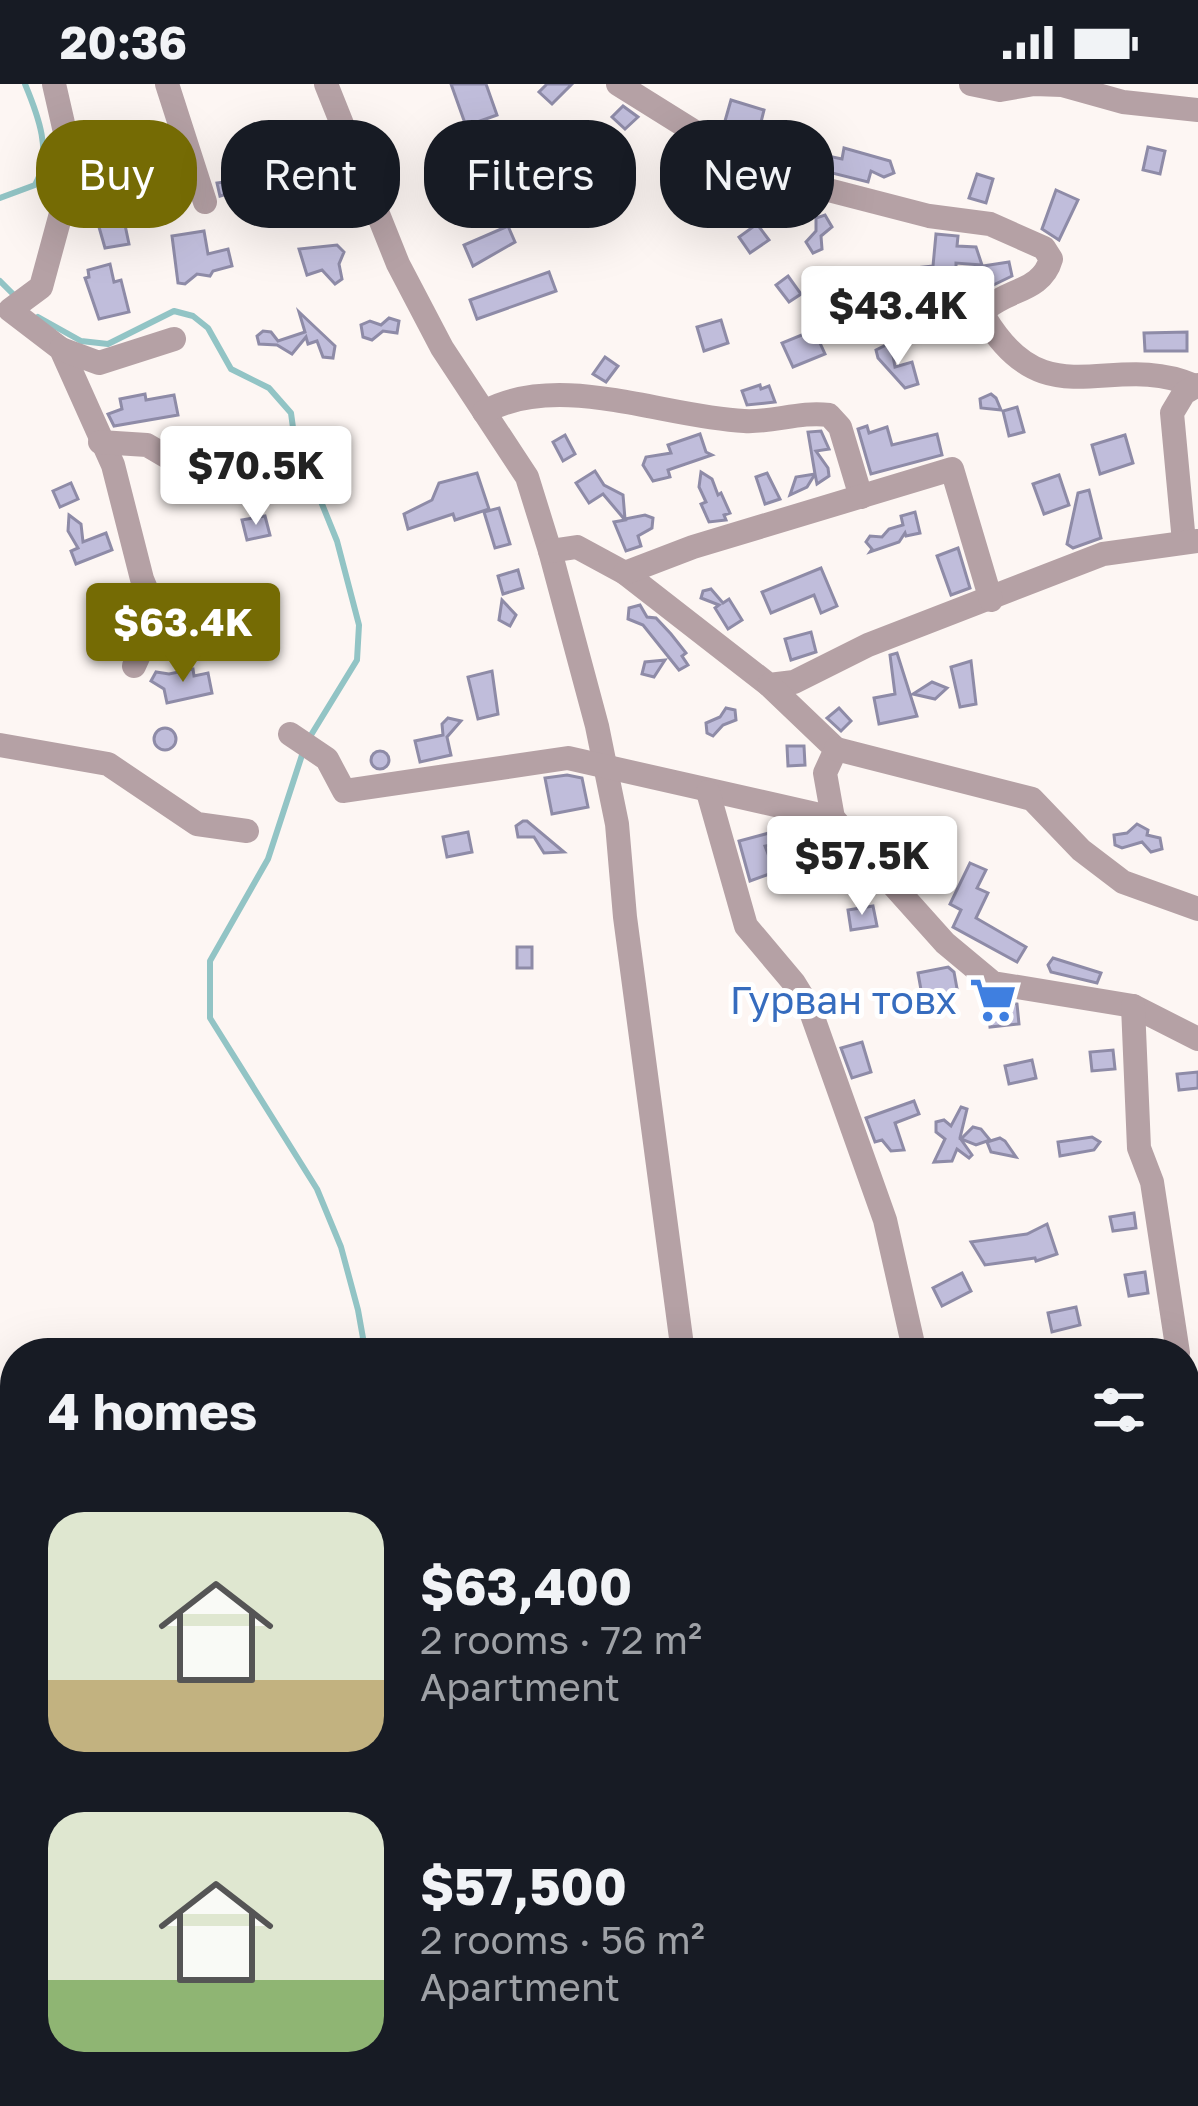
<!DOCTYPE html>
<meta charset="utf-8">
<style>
:root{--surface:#171b24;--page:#20242c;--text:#f1f3f6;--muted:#9ea1a6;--accent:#756b04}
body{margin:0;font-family:"Golos Text",sans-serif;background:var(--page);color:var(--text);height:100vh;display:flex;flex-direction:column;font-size:45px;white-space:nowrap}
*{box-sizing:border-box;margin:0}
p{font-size:39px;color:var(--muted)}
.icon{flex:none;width:66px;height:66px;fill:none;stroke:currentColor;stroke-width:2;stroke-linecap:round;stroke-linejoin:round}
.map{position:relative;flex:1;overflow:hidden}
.side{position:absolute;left:0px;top:1254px;width:1200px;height:768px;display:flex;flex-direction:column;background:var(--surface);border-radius:48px 48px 0 0;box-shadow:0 12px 48px #0002}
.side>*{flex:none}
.guide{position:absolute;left:36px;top:36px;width:1128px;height:108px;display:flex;gap:24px}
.price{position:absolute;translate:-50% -102px;padding:0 27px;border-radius:12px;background:#fff;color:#222;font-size:39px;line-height:78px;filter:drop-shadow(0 3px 6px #0008)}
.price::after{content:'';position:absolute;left:50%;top:72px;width:36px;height:27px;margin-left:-18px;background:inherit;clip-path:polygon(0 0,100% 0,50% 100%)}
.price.on{background:var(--accent);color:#fff}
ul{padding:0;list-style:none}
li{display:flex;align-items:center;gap:36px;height:300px;padding:0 48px}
li span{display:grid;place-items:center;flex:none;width:336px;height:240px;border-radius:36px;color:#555}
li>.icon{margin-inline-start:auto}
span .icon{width:144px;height:144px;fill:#fffc;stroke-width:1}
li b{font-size:51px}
h2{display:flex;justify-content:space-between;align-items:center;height:144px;padding:0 48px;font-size:51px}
.chip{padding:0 42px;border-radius:48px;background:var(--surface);box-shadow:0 12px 48px #0002;font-size:42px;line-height:108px}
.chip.on{background:var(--accent);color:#fff}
.status{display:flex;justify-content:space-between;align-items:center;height:84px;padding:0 60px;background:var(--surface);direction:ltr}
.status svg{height:33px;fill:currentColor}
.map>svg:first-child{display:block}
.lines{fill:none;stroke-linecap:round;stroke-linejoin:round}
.stream{stroke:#92c4c5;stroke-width:6}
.building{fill:#c0bddb;stroke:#8e8ba7;stroke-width:3}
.minor{stroke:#b5a1a5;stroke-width:24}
.labels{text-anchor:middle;stroke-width:10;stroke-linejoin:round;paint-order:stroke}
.shop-label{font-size:39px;fill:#366cbe;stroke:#fff;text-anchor:end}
</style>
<div class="status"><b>20:36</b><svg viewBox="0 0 49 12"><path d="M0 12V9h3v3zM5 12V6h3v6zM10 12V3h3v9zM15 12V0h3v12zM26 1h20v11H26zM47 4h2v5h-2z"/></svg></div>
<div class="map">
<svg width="1198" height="2022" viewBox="0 0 1198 2022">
<rect width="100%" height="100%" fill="#fdf6f3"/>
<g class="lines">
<!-- stream -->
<g class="stream">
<path d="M0 114 35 101C53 70 38 31 25 0"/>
<path d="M0 197 15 212"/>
<path d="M38 233 81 257 108 260 174 227 193 232 208 244 231 285 269 304 291 329 294 351 337 457 359 541 357 576 308 656"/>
<path d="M303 668 268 775 210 877V934L317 1105 341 1163 358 1226 363 1254 355 1269"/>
<path d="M202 2007 204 2022"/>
</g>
</g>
<!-- building -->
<g class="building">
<path d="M451 0H486L497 31 466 42Z"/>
<path d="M547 0H572L552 20 539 8Z"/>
<path d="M731 16 764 26 759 46 725 37Z"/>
<path d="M623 22 638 33 625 45 612 33Z"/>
<path d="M155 51 163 56 162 64 151 67 143 79 133 77V67L145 63Z"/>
<path d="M1148 63 1165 67 1160 90 1143 86Z"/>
<path d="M844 64 890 77 894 89 884 93 871 87 868 98 796 80 799 66 842 75Z"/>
<path d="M493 77 502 79 511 99 496 105 486 87Z"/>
<path d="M249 87 248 104 220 112 217 99 232 97 237 89Z"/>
<path d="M689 89 709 115 695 126 676 101Z"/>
<path d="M977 90 993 95 986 119 969 114Z"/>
<path d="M1056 106 1078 116 1059 156 1042 145Z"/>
<path d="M322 116 328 137 312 142 306 122Z"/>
<path d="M115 122H121L129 160 105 164 97 136 105 134 103 125Z"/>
<path d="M825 131 832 143 821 152 822 165 813 169 806 158 816 147V134Z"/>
<path d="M757 140 769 156 750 169 739 153Z"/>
<path d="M508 142 515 158 473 182 464 161Z"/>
<path d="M204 147 208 170 228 165 232 182 213 187 210 192 197 190 185 200 178 199 172 152Z"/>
<path d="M936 150 958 152 957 162 976 163 982 181 956 179V187L933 185 925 197H915L914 184 933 182Z"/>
<path d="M337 161 344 168 339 180 342 195 335 200 322 186 307 191 299 165Z"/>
<path d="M1009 178 1012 192 987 204 983 182Z"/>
<path d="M110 180 114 198 121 196 129 228 99 235 85 194 89 193 88 186Z"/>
<path d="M549 188 556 207 477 235 470 216Z"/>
<path d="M788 192 801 210 789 218 776 201Z"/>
<path d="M299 228 335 262 333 274 323 273 317 257 308 260 306 253 292 270 277 261 259 260 257 252 263 247 271 248 278 257 305 248Z"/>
<path d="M389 234 399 237 397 249 383 247 372 256 363 253 361 241 370 237 381 241Z"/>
<path d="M721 236 728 259 704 267 697 243Z"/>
<path d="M814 246 825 270 793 283 782 259Z"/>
<path d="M1187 248V267H1145L1144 249Z"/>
<path d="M886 261 892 266 895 283 912 278 918 300 905 304 878 274 876 266Z"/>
<path d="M605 273 618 282 606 298 593 290Z"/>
<path d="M760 301 761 305 769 302 775 318 747 321 742 307Z"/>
<path d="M145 310 146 316 174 311 178 331 114 342 108 330 122 325 120 315Z"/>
<path d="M991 310 996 314 1001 326 981 324 980 315Z"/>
<path d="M1017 323 1024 348 1009 352 1003 327Z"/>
<path d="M867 342 869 349 887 343 892 361 937 350 942 371 871 390 858 345Z"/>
<path d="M821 347 829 365 816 367 828 384 829 392 817 400 815 390 807 403 790 411 796 393 815 390 808 348Z"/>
<path d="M700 350 706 368 712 371 668 386 670 393 653 397 643 381 646 373 671 369 668 361Z"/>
<path d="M565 351 575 370 563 377 553 358Z"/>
<path d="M1125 351 1133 379 1100 390 1092 361Z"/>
<path d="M595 387 604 401 623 411 625 435 645 431 653 434 652 444 638 452 641 462 626 467 614 438 625 436 603 410 589 419 576 399Z"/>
<path d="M701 388 712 395 718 411 721 409 730 429 724 431 726 436 709 438 701 420 706 418 699 403Z"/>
<path d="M477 389 489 425 455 436 453 430 408 445 404 430 432 416 439 399Z"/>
<path d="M767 389 780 415 765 420 756 393Z"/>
<path d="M1059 391 1069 421 1044 430 1033 400Z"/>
<path d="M71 399 78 415 60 423 53 407Z"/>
<path d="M1089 406 1101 454 1073 464 1067 460 1078 409Z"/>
<path d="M499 424 510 460 495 464 484 428Z"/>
<path d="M915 428 920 449 906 452 905 449 899 458 870 468 872 465 866 458 870 452 882 453 889 445 903 441 901 432Z"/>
<path d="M69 431 81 440 83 458 106 449 112 466 76 480 71 467 78 464 68 447Z"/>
<path d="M265 432 270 451 247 456 242 436Z"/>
<path d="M958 464 970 504 951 511 937 472Z"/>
<path d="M821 484 837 522 821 529 814 511 771 529 762 508Z"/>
<path d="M518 486 523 504 503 510 498 492Z"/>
<path d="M711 505 723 519 729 515 742 536 728 545 715 524 719 521 701 514 703 507Z"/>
<path d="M502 516 516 531 510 542 499 536Z"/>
<path d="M640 521 647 533 656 534 671 550 686 569 682 572 688 581 679 586 643 541 628 535 629 524Z"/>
<path d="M181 531 185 556 169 559 167 549 173 533Z"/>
<path d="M811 548 816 568 791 576 785 555Z"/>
<path d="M897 569 917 632 879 640 874 614 895 610 890 571Z"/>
<path d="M665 576 654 593 642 590 645 578Z"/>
<path d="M971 577 976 620 960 623 951 583Z"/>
<path d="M193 585 194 592 208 589 212 609 167 619 164 605 151 597 156 588 169 590Z"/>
<path d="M492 587 498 630 478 635 468 593Z"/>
<path d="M932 598 947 604 935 615 913 610Z"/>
<path d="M726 624 735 626 736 636 723 641 713 652 707 649 706 639 720 633Z"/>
<path d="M839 624 851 637 841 647 827 634Z"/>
<path d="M448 634 461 637 447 653 451 671 420 678 415 657 443 651 442 640Z"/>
<circle cx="165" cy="655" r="11"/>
<path d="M787 662H804L805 681 788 682Z"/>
<circle cx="380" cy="676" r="9"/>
<path d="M567 691 582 694 588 723 552 730 545 694Z"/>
<path d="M523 737H527L564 768 544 769 534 753H518L516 742Z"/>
<path d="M1137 740 1148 746 1147 751 1160 754 1162 765 1151 768 1142 758 1122 764 1115 761 1114 751 1127 749Z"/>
<path d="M788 744 790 757 765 762 775 788 750 797 739 757Z"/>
<path d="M468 748 472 768 447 773 443 753Z"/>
<path d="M896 756 915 769 917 765 933 773 924 793 884 767Z"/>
<path d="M970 779 986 786 977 804 988 809 976 834 1026 863 1017 878 953 843 961 826 950 820Z"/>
<path d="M873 822 877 842 851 846 848 826Z"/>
<rect x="517" y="863" width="15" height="21"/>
<path d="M1053 874 1101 889 1097 899 1051 888 1048 881Z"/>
<path d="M948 883 954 888 958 910 923 917 918 889Z"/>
<path d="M987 915 1017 920 1019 940 990 943Z"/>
<path d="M862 958 871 988 852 994 841 964Z"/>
<path d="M1113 966 1115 985 1092 987 1090 968Z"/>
<path d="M1032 976 1036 994 1009 1000 1005 982Z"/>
<path d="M1198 988V1004L1179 1006 1177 990Z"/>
<path d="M914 1017 919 1030 895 1039 904 1066 891 1067 882 1056 875 1058 866 1034Z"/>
<path d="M961 1023 967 1025 960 1054 972 1071 969 1074 957 1065 952 1077 934 1078 945 1055 936 1048V1038L944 1036 951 1042Z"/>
<path d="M973 1043 981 1045 990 1056 976 1061 961 1055Z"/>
<path d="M1092 1053 1100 1058 1094 1066 1060 1072 1058 1058Z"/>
<path d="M1000 1054 1005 1057 1016 1073 991 1068 987 1058Z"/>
<path d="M1134 1129 1136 1144 1113 1147 1110 1133Z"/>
<path d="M1047 1140 1057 1170 1036 1177 1035 1174 985 1181 971 1158 1027 1150Z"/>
<path d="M1145 1188 1148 1209 1129 1212 1125 1191Z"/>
<path d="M962 1189 971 1207 942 1222 933 1204Z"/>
<path d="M1076 1223 1080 1241 1052 1248 1048 1229Z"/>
</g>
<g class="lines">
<!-- minor -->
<g class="minor">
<path d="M54 0 70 70 69 100 41 203 10 226 61 265 113 381 142 495 157 531 134 582"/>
<path d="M167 0 205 118"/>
<path d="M326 0 398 180 442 264 527 393 550 467 597 642 617 740 625 833 683 1269"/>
<path d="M618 0 759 88 929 132 990 140 1044 164 1051 175C1042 207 1009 205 987 224L985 234C1047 337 1111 265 1195 302"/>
<path d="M971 0 1000 6 1034 0 1062 1 1123 18 1198 26"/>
<path d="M61 265 99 279 174 255"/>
<path d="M484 328C559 287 663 333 744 337 772 339 800 327 829 331L840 343 861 413"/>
<path d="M100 358 147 361 205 395"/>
<path d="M1184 458 1172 329 1184 309 1198 301"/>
<path d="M550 467 577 463 625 489 769 601 794 598 868 561 1103 470 1198 457"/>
<path d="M625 489 693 463 952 385 991 516"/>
<path d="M769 601 836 665 825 689 833 734"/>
<path d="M290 650 327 675 344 707 568 674 833 734 945 859 993 899 1133 922 1198 955"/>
<path d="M0 661 108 680 197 740 247 747"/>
<path d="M836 665 1032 715 1081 766 1123 798 1198 825"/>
<path d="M708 708 746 842 794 899 810 925 885 1136 915 1269"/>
<path d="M1133 922 1139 1064 1152 1098 1178 1269"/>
<path d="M1185 1307 1198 1352"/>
<path d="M1185 1478 1198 1476"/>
<path d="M0 1532 15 1531"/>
<path d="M1185 1614 1198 1607"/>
<path d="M1185 1785 1198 1781"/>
<path d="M1185 1981 1198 1992"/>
<path d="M627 2007 629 2022"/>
<path d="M756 2007 759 2022"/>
<path d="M1020 2007 1083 2012 1098 2022"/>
</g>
</g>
<!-- icons -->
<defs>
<symbol id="supermarket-bare" viewBox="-9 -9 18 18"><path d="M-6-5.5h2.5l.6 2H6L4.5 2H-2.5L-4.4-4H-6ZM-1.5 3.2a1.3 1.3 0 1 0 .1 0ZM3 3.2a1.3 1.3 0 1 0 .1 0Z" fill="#3f7fe0" stroke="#fff" stroke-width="2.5" paint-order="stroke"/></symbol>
</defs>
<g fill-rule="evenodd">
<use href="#supermarket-bare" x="960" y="883" width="66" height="66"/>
</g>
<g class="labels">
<!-- shop labels -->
<g class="shop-label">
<text x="957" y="930">Гурван товх</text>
</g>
</g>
</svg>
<b class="price" style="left:898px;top:284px">$43.4K</b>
<b class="price" style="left:256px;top:444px">$70.5K</b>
<b class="price on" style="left:183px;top:601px">$63.4K</b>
<b class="price" style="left:862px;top:834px">$57.5K</b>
<div class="guide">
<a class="chip on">Buy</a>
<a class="chip">Rent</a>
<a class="chip">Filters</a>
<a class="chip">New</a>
</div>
<section class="side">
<h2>4 homes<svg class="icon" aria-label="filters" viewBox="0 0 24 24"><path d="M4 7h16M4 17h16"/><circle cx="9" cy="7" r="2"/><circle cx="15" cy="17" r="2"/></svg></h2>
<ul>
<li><span style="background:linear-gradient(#dfe7d0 70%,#c2b280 0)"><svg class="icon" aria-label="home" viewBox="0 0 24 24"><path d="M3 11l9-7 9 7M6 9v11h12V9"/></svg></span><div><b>$63,400</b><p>2 rooms · 72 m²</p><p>Apartment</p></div></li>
<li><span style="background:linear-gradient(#dfe7d0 70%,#8fb573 0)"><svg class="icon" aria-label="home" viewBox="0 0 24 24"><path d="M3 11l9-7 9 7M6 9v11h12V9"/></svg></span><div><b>$57,500</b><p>2 rooms · 56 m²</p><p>Apartment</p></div></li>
</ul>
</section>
</div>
